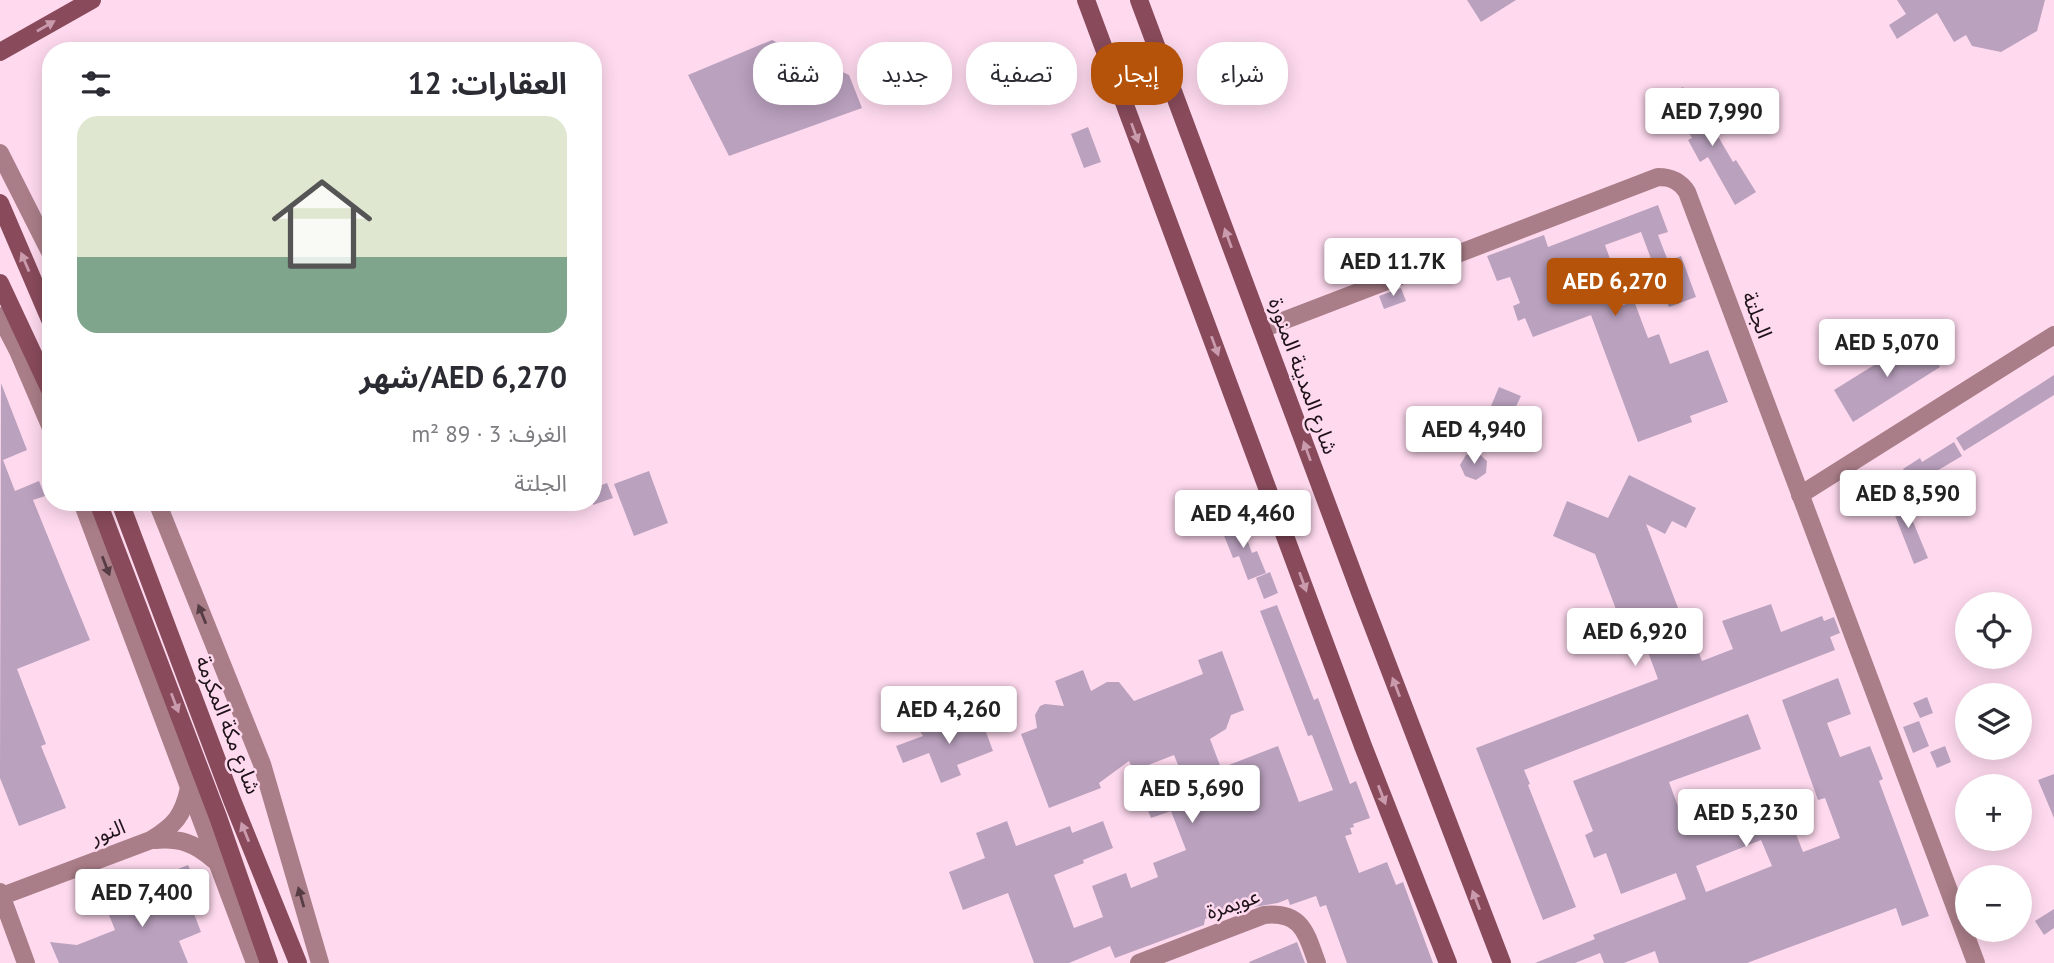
<!DOCTYPE html>
<html lang="ar">
<meta charset="utf-8">
<style>
:root{--surface:#fff;--page:#f2f2f3;--text:#2b2b33;--muted:#7c7c81;--line:#e1e1e2;--accent:#b45309}
body{margin:0;font-family:"PT Sans","Noto Sans Arabic",sans-serif;background:var(--page);color:var(--text);direction:rtl;height:100vh;display:flex;flex-direction:column;font-size:26px;white-space:nowrap}
*{box-sizing:border-box;margin:0}
p{font-size:23px;color:var(--muted)}
.icon{flex:none;width:38px;height:38px;fill:none;stroke:currentColor;stroke-width:2;stroke-linecap:round;stroke-linejoin:round}
.map{position:relative;flex:1;overflow:hidden;direction:ltr}
.panel{position:absolute;left:42px;top:42px;width:560px;height:469px;display:flex;flex-direction:column;background:var(--surface);border-radius:28px;box-shadow:0 4px 18px #0003;direction:rtl}
.panel>*{flex:none}
.hud{position:absolute;left:623px;top:42px;width:665px;height:63px;direction:rtl;display:flex;gap:14px}
.tools{position:absolute;left:1955px;top:592px;display:grid;gap:14px}
.tools a{display:grid;place-items:center;width:77px;height:77px;border-radius:50%;background:var(--surface);box-shadow:0 4px 18px #0003;font-size:35px}
.price{position:absolute;translate:-50% -60px;padding:0 16px;border-radius:7px;background:#fff;color:#222;font-size:23px;line-height:46px;filter:drop-shadow(0 2px 4px #0008)}
.price::after{content:'';position:absolute;left:50%;top:42px;width:21px;height:16px;margin-left:-10px;background:inherit;clip-path:polygon(0 0,100% 0,50% 100%)}
.price.active{background:var(--accent);color:#fff}
ul{padding:0;list-style:none}
li{display:grid;align-content:center;gap:14px;height:371px;padding:0 35px}
li+li{border-top:2px solid var(--line)}
li span{display:grid;place-items:center;height:217px;border-radius:21px;color:#555}
li>.icon{margin-inline-start:auto}
span .icon{width:126px;height:126px;fill:#fffc;stroke-width:1}
li b{font-size:30px}
h2{display:flex;justify-content:space-between;align-items:center;height:84px;padding:0 35px;font-size:30px}
.tag{padding:0 24px;border-radius:28px;background:var(--surface);box-shadow:0 4px 18px #0003;font-size:24px;line-height:63px}
.tag.active{background:var(--accent);color:#fff}
.map>svg:first-child{display:block}
.building{fill:#baa1be;fill-rule:evenodd}
.lines{fill:none;stroke-linecap:round;stroke-linejoin:round}
.street{stroke:#aa7e88;stroke-width:18}
.secondary{stroke:#894b5c;stroke-width:18}
.oneway{fill:#ca9aad}
.oneway2{fill:#563d45}
.labels{text-anchor:middle;stroke-width:5;stroke-linejoin:round;paint-order:stroke}
.street-label{font-size:21px;fill:#1e1219;stroke:#ffdaef}
</style>
<div class="map">
<svg width="2054" height="963" viewBox="0 0 2054 963">
<rect width="100%" height="100%" fill="#ffdaef"/>
<!-- building -->
<g class="building">
<path d="M1467 0H1516L1481 22Z"/>
<path d="M1897 0H2045L2037 31 2001 52 1972 46 1966 35 1954 42 1937 13 1897 39 1889 25 1906 14Z"/>
<path d="M772 40 849 75 862 108 729 156 688 75Z"/>
<path d="M1683 87 1708 129 1712 126 1733 162 1736 160 1756 192 1735 205 1708 157 1700 162 1688 140 1692 138 1668 95Z"/>
<path d="M1088 127 1101 162 1084 168 1071 134Z"/>
<path d="M1658 205 1668 232 1658 235 1668 261 1681 256 1696 297 1669 307 1641 232 1605 245 1613 267 1604 270 1618 307 1634 301 1648 338 1659 334 1670 364 1708 350 1728 402 1690 416 1692 422 1638 442 1591 315 1533 337 1525 318 1518 321 1513 306 1520 303 1510 277 1497 281 1487 256 1544 235 1548 247Z"/>
<path d="M1401 288 1406 301 1384 309 1379 296Z"/>
<path d="M1921 336 1940 367 1853 422 1834 390Z"/>
<path d="M2054 375V395L1964 451 1956 438Z"/>
<path d="M1 383 27 450 3 460 15 491 39 481 45 496 33 500 90 640 17 669 46 744 41 746 66 808 19 826 0 778Z"/>
<path d="M1499 387 1521 396 1512 415 1491 406Z"/>
<path d="M1954 442 1962 456 1913 485 1903 469 1920 458 1922 462Z"/>
<path d="M1478 453 1487 461 1486 473 1476 480 1465 476 1460 465 1466 455Z"/>
<path d="M649 471 668 523 634 536 614 484Z"/>
<path d="M1629 475 1696 508 1686 528 1672 521 1665 534 1646 524 1683 621 1686 619 1702 661 1733 649 1722 621 1771 604 1781 632 1822 616 1824 621 1834 617 1840 633 1830 637 1835 650 1524 770 1530 784 1528 785 1576 907 1543 920 1476 748 1658 679 1639 628 1625 633 1595 554 1553 536 1567 501 1608 518Z"/>
<path d="M607 483 613 498 593 505V488Z"/>
<path d="M1902 495 1928 558 1914 564 1889 500Z"/>
<path d="M1240 520 1252 553 1257 551 1266 573 1248 580 1239 556 1233 558 1221 528Z"/>
<path d="M1270 572 1278 593 1264 599 1256 578Z"/>
<path d="M1277 605 1314 700 1318 698 1350 784 1356 781 1370 818 1353 824 1354 827 1350 828 1352 834 1345 836 1359 873 1387 862 1396 885 1403 882 1433 963H1347L1326 905 1320 907 1316 896 1290 905 1288 899 1278 903 1254 907 1252 900 1205 919 1204 925 1115 958 1110 946 1069 963H1034L1008 893 963 910 949 872 985 858 976 833 1007 821 1016 846 1070 826 1072 833 1103 821 1113 848 1083 860 1084 863 1054 875 1074 928 1103 917 1092 886 1126 873 1131 888 1158 877 1153 863 1186 850 1171 811 1151 818 1143 798 1185 782 1174 755 1133 771 1129 761 1099 783 1101 788 1049 808 1021 734 1037 728 1035 715 1040 706 1045 704 1064 706 1055 681 1083 670 1091 691 1107 682H1119L1134 701 1203 674 1198 660 1222 651 1244 710 1231 715 1226 729 1210 739 1221 768 1278 746 1299 802 1333 790 1312 735 1308 736 1260 611Z"/>
<path d="M1838 678 1851 714 1827 723 1840 757 1870 746 1883 779 1879 781 1929 916 1902 926 1896 908 1747 963H1659L1655 951 1624 963H1604L1600 953 1575 963H1535L1595 939 1593 935 1686 899 1676 873 1621 894 1606 853 1594 858 1585 835 1593 831 1573 781 1748 714 1761 749 1669 782 1686 828 1780 793 1803 852 1840 838 1825 798 1818 800 1782 700ZM1761 840 1772 866 1706 892 1696 866Z"/>
<path d="M1927 697 1933 713 1920 718 1913 703Z"/>
<path d="M979 713 993 751 957 765 961 775 941 783 929 753 903 763 896 746 923 736 920 731 941 723 943 727Z"/>
<path d="M1919 721 1929 746 1913 753 1903 727Z"/>
<path d="M1945 746 1951 762 1937 768 1930 752Z"/>
<path d="M2054 774V818L2038 780Z"/>
<path d="M188 865 194 879 182 883 201 932 179 941 188 963H59L50 942 77 945 115 930 104 902 118 897 124 910 158 897 151 880Z"/>
<path d="M2054 909V928L2044 935 2035 921Z"/>
<path d="M1297 942 1305 963H1250L1249 962Z"/>
</g>
<g class="lines">
<!-- street -->
<g class="street">
<path d="M0 153 51 254"/>
<path d="M0 316 18 351 51 428"/>
<path d="M1262 329 1658 177C1671 177 1680 181 1687 192L1976 963"/>
<path d="M1800 495 2054 335"/>
<path d="M82 502 255 963"/>
<path d="M157 502 262 764 320 963"/>
<path d="M155 840C180 838 195 843 214 860"/>
<path d="M0 892 26 963"/>
<path d="M2 896 151 840C175 825 183 816 189 788"/>
<path d="M1139 963 1264 915C1302 911 1306 933 1317 963"/>
</g>
<!-- secondary -->
<g class="secondary">
<path d="M1086 0 1363 746 1448 963"/>
<path d="M1139 0 1361 595 1502 963"/>
<path d="M0 52 92 0"/>
<path d="M0 203 51 322"/>
<path d="M0 283 51 392"/>
<path d="M98 502 218 817 269 963"/>
<path d="M120 502 232 800 298 963"/>
</g>
</g>
<!-- one-way arrows -->
<defs><path id="oneway-solid" d="M-6-.8H1V-3.2L6.5 0L1 3.2V.8H-6Z" transform="scale(1.75)"/></defs>
<g class="oneway">
<use href="#oneway-solid" transform="translate(46 26) rotate(-30)"/>
<use href="#oneway-solid" transform="translate(1135 133) rotate(70)"/>
<use href="#oneway-solid" transform="translate(1228 238) rotate(-110)"/>
<use href="#oneway-solid" transform="translate(25 262) rotate(-113)"/>
<use href="#oneway-solid" transform="translate(1215 346) rotate(70)"/>
<use href="#oneway-solid" transform="translate(1307 451) rotate(-110)"/>
<use href="#oneway-solid" transform="translate(1303 582) rotate(70)"/>
<use href="#oneway-solid" transform="translate(1396 687) rotate(-111)"/>
<use href="#oneway-solid" transform="translate(175 703) rotate(69)"/>
<use href="#oneway-solid" transform="translate(1382 795) rotate(69)"/>
<use href="#oneway-solid" transform="translate(245 832) rotate(-112)"/>
<use href="#oneway-solid" transform="translate(1476 900) rotate(-111)"/>
</g>
<g class="oneway2">
<use href="#oneway-solid" transform="translate(106 566) rotate(69)"/>
<use href="#oneway-solid" transform="translate(202 614) rotate(-112)"/>
<use href="#oneway-solid" transform="translate(301 897) rotate(-106)"/>
</g>
<g class="labels">
<!-- street labels -->
<g class="street-label">
<text transform="translate(1757 315) rotate(69)" y="7">الجلتة</text>
<text transform="translate(1303 376) rotate(70)" y="7">شارع المدينة المنورة</text>
<text transform="translate(228 725) rotate(69)" y="7">شارع مكة المكرمة</text>
<text transform="translate(108 832) rotate(-21)" y="7">النور</text>
<text transform="translate(1233 904) rotate(-19)" y="7">عويمرة</text>
</g>
</g>
</svg>
<div class="tools">
<a><svg class="icon" aria-label="locate" viewBox="0 0 24 24"><circle cx="12" cy="12" r="6"/><path d="M12 2v4M12 18v4M2 12h4M18 12h4"/></svg></a>
<a><svg class="icon" aria-label="layers" viewBox="0 0 24 24"><path d="M12 4l9 5-9 5-9-5zM3 14l9 5 9-5"/></svg></a>
<a>+</a>
<a>−</a>
</div>
<b class="price" style="left:1712px;top:148px">AED 7,990</b>
<b class="price" style="left:1393px;top:298px">AED 11.7K</b>
<b class="price active" style="left:1615px;top:318px">AED 6,270</b>
<b class="price" style="left:1887px;top:379px">AED 5,070</b>
<b class="price" style="left:1474px;top:466px">AED 4,940</b>
<b class="price" style="left:1908px;top:530px">AED 8,590</b>
<b class="price" style="left:1243px;top:550px">AED 4,460</b>
<b class="price" style="left:1635px;top:668px">AED 6,920</b>
<b class="price" style="left:949px;top:746px">AED 4,260</b>
<b class="price" style="left:1192px;top:825px">AED 5,690</b>
<b class="price" style="left:1746px;top:849px">AED 5,230</b>
<b class="price" style="left:142px;top:929px">AED 7,400</b>
<div class="hud">
<a class="tag">شراء</a>
<a class="tag active">إيجار</a>
<a class="tag">تصفية</a>
<a class="tag">جديد</a>
<a class="tag">شقة</a>
</div>
<section class="panel">
<h2>العقارات: 12<svg class="icon" aria-label="filters" viewBox="0 0 24 24"><path d="M4 7h16M4 17h16"/><circle cx="9" cy="7" r="2"/><circle cx="15" cy="17" r="2"/></svg></h2>
<ul>
<li><span style="background:linear-gradient(#dfe7d0 65%,#7fa58c 0)"><svg class="icon" aria-label="home" viewBox="0 0 24 24"><path d="M3 11l9-7 9 7M6 9v11h12V9"/></svg></span><div><b>AED 6,270/شهر</b><p>الغرف: 3 · 89 m²</p><p>الجلتة</p></div></li>
</ul>
</section>
</div>
